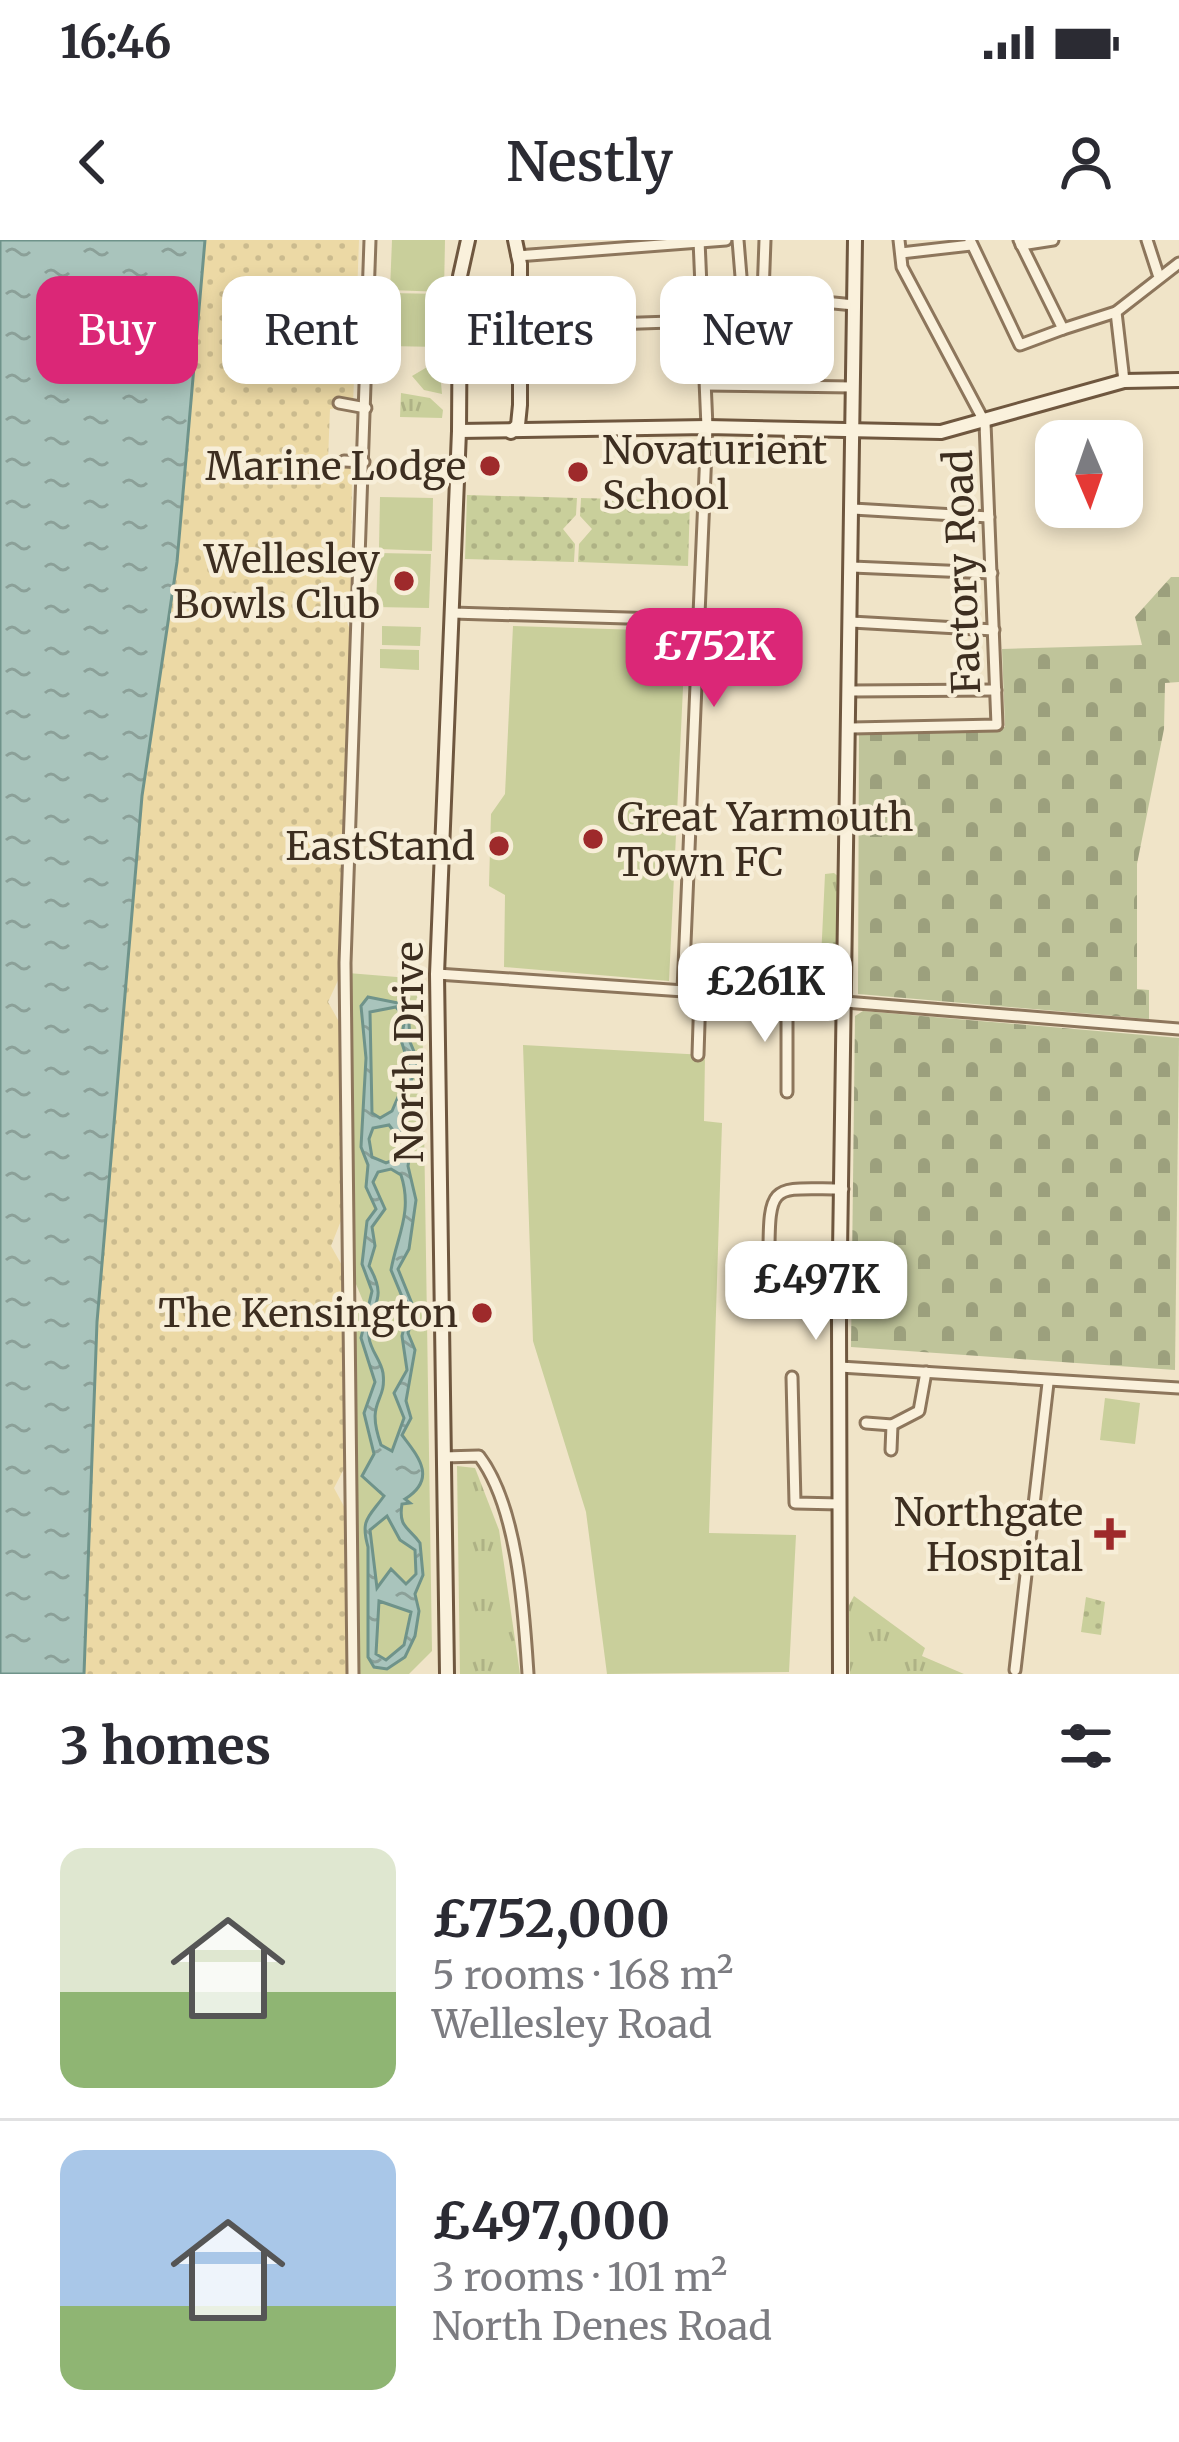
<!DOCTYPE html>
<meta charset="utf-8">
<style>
:root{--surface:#fff;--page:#f2f2f3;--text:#2b2b33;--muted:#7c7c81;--line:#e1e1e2;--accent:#db2777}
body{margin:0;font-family:Merriweather,serif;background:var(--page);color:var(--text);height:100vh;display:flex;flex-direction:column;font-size:45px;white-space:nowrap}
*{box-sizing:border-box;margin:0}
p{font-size:39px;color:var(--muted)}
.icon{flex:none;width:66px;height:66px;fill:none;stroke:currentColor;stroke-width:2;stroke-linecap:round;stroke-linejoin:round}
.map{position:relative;height:1434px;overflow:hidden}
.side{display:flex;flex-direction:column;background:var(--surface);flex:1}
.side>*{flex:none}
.banner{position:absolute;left:36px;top:36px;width:1107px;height:108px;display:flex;gap:24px}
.needle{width:78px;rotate:178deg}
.controls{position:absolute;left:1035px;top:180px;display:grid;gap:24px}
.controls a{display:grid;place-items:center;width:108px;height:108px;border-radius:24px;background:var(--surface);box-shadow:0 6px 18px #0003;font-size:60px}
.price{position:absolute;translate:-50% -102px;padding:0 27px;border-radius:24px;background:#fff;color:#222;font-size:39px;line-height:78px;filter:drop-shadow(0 3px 6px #0008)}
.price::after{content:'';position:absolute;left:50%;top:72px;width:36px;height:27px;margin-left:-18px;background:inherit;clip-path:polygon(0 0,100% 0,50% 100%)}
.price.active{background:var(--accent);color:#fff}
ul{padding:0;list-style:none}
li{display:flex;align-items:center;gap:36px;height:300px;padding:0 60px}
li+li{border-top:3px solid var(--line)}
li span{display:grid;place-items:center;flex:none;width:336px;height:240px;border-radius:24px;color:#555}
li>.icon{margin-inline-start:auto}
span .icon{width:144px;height:144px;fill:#fffc;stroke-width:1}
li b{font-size:51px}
h2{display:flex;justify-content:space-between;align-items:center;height:144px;padding:0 60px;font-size:51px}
.chip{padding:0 42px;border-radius:24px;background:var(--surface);box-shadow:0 6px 18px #0003;font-size:42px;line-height:108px}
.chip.active{background:var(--accent);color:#fff}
.status{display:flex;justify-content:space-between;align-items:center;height:84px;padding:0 60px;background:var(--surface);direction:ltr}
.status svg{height:33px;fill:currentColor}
header{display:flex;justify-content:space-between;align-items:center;height:156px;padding:0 60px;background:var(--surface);font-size:54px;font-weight:600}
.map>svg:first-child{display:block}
.grass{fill:url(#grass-tufts)}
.sand{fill:url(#sand-dots)}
.cemetery{fill:url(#cemetery-stones)}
.park{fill:#c9cf9b}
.garden{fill:url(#garden-dots)}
.water{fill:url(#water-ripples);stroke:#6f938a;stroke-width:3;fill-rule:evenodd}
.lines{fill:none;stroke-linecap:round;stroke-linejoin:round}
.street-casing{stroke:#8d765c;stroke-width:15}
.secondary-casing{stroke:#6f573f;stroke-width:18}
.street{stroke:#faf1dc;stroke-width:9}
.secondary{stroke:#faf1dc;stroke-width:12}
.poi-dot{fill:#9e2a2b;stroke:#f7eed8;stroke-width:4.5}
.labels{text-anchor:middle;stroke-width:9;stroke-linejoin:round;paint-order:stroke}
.poi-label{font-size:39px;fill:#3d2e20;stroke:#f7eed8;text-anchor:end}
.street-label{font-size:39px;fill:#3d2e20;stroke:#f7eed8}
</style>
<div class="status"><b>16:46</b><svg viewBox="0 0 49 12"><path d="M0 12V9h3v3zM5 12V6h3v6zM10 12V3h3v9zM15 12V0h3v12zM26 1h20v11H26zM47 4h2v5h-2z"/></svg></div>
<header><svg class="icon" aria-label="back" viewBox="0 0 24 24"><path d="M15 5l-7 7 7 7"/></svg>Nestly<svg class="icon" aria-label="person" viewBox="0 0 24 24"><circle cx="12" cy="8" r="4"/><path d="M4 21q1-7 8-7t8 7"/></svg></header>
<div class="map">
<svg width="1179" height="1434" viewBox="0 0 1179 1434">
<defs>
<pattern id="grass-tufts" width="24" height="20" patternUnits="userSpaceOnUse" patternTransform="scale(3)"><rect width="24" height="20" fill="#c9cf9b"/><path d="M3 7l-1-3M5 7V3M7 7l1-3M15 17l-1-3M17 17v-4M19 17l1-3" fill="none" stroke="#aeb285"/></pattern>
<pattern id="sand-dots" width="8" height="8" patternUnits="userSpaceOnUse" patternTransform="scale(3)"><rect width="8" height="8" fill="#ecd9a5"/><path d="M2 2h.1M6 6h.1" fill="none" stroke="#cbbb8e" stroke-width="1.8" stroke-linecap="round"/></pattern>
<pattern id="cemetery-stones" width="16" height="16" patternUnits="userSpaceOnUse" patternTransform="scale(3)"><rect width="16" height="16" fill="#bfc49a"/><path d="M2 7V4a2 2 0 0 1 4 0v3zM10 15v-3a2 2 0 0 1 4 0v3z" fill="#9ca07d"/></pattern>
<pattern id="garden-dots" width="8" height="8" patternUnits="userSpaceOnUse" patternTransform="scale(3)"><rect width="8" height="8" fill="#c9cf9b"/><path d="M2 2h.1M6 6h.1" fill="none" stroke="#aeb285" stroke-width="1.8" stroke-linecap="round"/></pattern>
<pattern id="water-ripples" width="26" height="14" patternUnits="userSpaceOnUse" patternTransform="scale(3)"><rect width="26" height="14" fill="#a9c4bc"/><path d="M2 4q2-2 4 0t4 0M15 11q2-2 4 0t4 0" fill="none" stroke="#8ba098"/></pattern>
</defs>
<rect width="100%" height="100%" fill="#f0e4c8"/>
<!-- grass -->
<g class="grass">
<path d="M439 120 442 154 424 150 412 136Z"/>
<path d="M401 153 430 158 443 170 442 178 400 177Z"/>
<path d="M834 633 839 637 838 733 834 738 790 750 791 741 820 740 825 634Z"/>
<path d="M457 1226 475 1228 499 1290 520 1434H460Z"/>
<path d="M854 1356 925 1408 922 1416 964 1434H850L849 1365Z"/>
</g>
<!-- sand -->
<path class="sand" d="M83 0H359L353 166 330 169 328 220 352 226 351 357 344 374 350 390 340 736 328 762 342 787 344 973 331 1006 344 1029 347 1223 334 1248 347 1272 350 1434H29Z"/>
<!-- cemetery -->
<g class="cemetery">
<path d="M1171 337H1179V442L1165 443 1164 489 1137 624V749L1149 750V779L858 754 859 491 1005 487 1002 409 1142 405 1135 377Z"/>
<path d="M863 771 1179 798 1175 1130 851 1107 855 776Z"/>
</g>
<!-- park -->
<g class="park">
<path d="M392 0H445L444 52 390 50Z"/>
<path d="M389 53 442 54 441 107 387 106Z"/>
<path d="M380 257 433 258 432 311 379 309Z"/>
<path d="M378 313 431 314 429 368 376 367Z"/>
<path d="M382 386 421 387 420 406 382 405Z"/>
<path d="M513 386 673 391 685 406 669 741 504 727 505 655 489 646 491 574 505 554Z"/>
<path d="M380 409 419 410V430L380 428Z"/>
<path d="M348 733 409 738 422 753 432 1411 409 1434H358L351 1073 359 1072 363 1061 351 1032Z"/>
<path d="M523 805 705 815 704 881 722 883 709 1293 796 1295 789 1432 607 1434 586 1272 533 1101Z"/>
<path d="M1105 1158 1140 1163 1135 1204 1100 1200Z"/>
</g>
<!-- garden -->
<g class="garden">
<path d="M467 255 577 258 576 275 563 289 575 304 574 322 465 319Z"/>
<path d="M581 258 690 261 688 326 578 322 579 304 592 289 580 276Z"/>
<path d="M1086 1357 1105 1362 1101 1395 1081 1392Z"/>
</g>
<!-- water -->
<g class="water">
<path d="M0 0H205L177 322 142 556 97 1082 84 1434H0Z"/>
<path d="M368 757 408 765 410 802 418 821 399 877 412 900 408 926 416 960 409 1009 398 1029 415 1071 408 1093 415 1110 406 1161 411 1178 402 1195C416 1214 439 1238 405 1259L410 1263 402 1264C398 1288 409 1287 420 1303L423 1335 415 1354 419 1371 415 1396 405 1417 387 1429 374 1427 368 1417V1307C360 1279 369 1277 384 1256L362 1236 374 1214 364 1173 375 1142 361 1098 372 1051 362 1024 367 981 376 969 366 947 368 925 361 907 366 818 361 766ZM396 767 405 778 401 800 410 829 392 871 380 878 372 873 370 772ZM389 885 406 907 399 918 386 923 372 917 369 899 373 888ZM391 929 401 935C413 972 397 996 391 1030L408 1071 402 1096 407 1130 394 1153 404 1178 392 1211 381 1205C365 1159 387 1164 383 1133 381 1120 370 1110 369 1097 366 1065 391 1064 369 1026L375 1006 372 987 385 969 373 942 378 932ZM387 1276 400 1300 415 1310 416 1334 406 1344 391 1329 377 1348 370 1290ZM379 1361 411 1372 404 1405 386 1420 376 1414Z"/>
</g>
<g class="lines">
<defs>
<g id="street">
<path d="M738 0 747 110"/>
<path d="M970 0 1020 105 1063 89"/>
<path d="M1019 0 1063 89 1116 72 1179 23"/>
<path d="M1147 0 1158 34"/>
<path d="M1021 5 1053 0"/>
<path d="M901 13 971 5"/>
<path d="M517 16 726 0"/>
<path d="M743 54 854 65"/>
<path d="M1116 72 1124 141"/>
<path d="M521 87 701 81"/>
<path d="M743 144 747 110 762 82 765 0"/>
<path d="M811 144 818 62"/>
<path d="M706 145 853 147"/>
<path d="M339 163 366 168"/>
<path d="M789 188 790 212H806"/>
<path d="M344 221 364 222"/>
<path d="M853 269 989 277"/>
<path d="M852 327 992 333"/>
<path d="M452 373 695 380"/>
<path d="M851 382 994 390"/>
<path d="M852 451 996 450"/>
<path d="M852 488 997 485 985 183 902 27 899 0"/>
<path d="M437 734 787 758 845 753"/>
<path d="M683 750 707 187 699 0"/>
<path d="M787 758V852"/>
<path d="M845 762 1179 789"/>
<path d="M698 815 700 752"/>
<path d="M769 1013C769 940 774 949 843 949"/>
<path d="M840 1127 1179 1148"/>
<path d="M792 1137 795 1263 840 1264"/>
<path d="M866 1183 892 1185 919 1171 926 1132"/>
<path d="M891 1210 892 1185"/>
<path d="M443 1217 479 1216C518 1267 524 1372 528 1434"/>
<path d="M1015 1430 1048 1143"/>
<path d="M353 1434 345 723 370 0"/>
</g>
<g id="secondary">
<path d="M459 191 707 187 941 192 1124 141 1179 140"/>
<path d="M511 192 518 185 520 165V24L515 0"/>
<path d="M447 1434 437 734 459 191 460 36 468 0"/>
<path d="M840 1434 839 1080 855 0"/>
</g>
</defs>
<!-- street casing -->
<use href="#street" class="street-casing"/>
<!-- secondary casing -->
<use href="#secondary" class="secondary-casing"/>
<!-- street -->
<use href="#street" class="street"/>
<!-- secondary -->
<use href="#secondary" class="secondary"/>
</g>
<!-- markers -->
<g class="poi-dot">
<circle cx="490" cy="226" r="12"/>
<circle cx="578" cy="232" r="12"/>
<circle cx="404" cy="341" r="12"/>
<circle cx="593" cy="599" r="12"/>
<circle cx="499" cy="606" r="12"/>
<circle cx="482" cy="1073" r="12"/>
<path d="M1104 1276h12v12h12v12h-12v12h-12v-12h-12v-12h12z"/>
</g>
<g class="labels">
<!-- poi labels -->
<g class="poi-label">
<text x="602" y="224" text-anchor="start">Novaturient<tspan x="602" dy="45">School</tspan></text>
<text x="466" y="240">Marine Lodge</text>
<text x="380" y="333">Wellesley<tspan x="380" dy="45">Bowls Club</tspan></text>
<text x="617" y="591" text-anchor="start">Great Yarmouth<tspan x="617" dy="45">Town FC</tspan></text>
<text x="475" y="620">EastStand</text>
<text x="458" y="1087">The Kensington</text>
<text x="1083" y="1286">Northgate<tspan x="1083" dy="45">Hospital</tspan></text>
</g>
<!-- street labels -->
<g class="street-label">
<text transform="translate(962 332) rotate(-92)" y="14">Factory Road</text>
<text transform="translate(409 812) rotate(-90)" y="14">North Drive</text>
</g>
</g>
</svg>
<div class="controls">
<a><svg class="needle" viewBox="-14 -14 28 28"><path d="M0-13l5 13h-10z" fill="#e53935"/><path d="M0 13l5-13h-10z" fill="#7c7c81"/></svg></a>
</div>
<b class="price active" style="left:714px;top:470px">£752K</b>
<b class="price" style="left:765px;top:805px">£261K</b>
<b class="price" style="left:816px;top:1103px">£497K</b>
<div class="banner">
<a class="chip active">Buy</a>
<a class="chip">Rent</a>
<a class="chip">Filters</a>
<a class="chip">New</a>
</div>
</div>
<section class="side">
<h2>3 homes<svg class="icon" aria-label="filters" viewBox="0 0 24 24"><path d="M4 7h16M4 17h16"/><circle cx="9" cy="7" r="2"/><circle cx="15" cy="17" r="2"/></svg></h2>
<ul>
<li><span style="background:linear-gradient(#dfe7d0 60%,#8fb573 0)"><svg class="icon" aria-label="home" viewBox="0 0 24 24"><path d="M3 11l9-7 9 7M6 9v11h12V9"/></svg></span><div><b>£752,000</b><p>5 rooms · 168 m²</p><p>Wellesley Road</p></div></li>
<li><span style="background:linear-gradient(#a9c7e8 65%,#8fb573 0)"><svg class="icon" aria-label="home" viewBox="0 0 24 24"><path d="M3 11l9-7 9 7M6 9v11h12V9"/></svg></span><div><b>£497,000</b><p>3 rooms · 101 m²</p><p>North Denes Road</p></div></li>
</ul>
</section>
